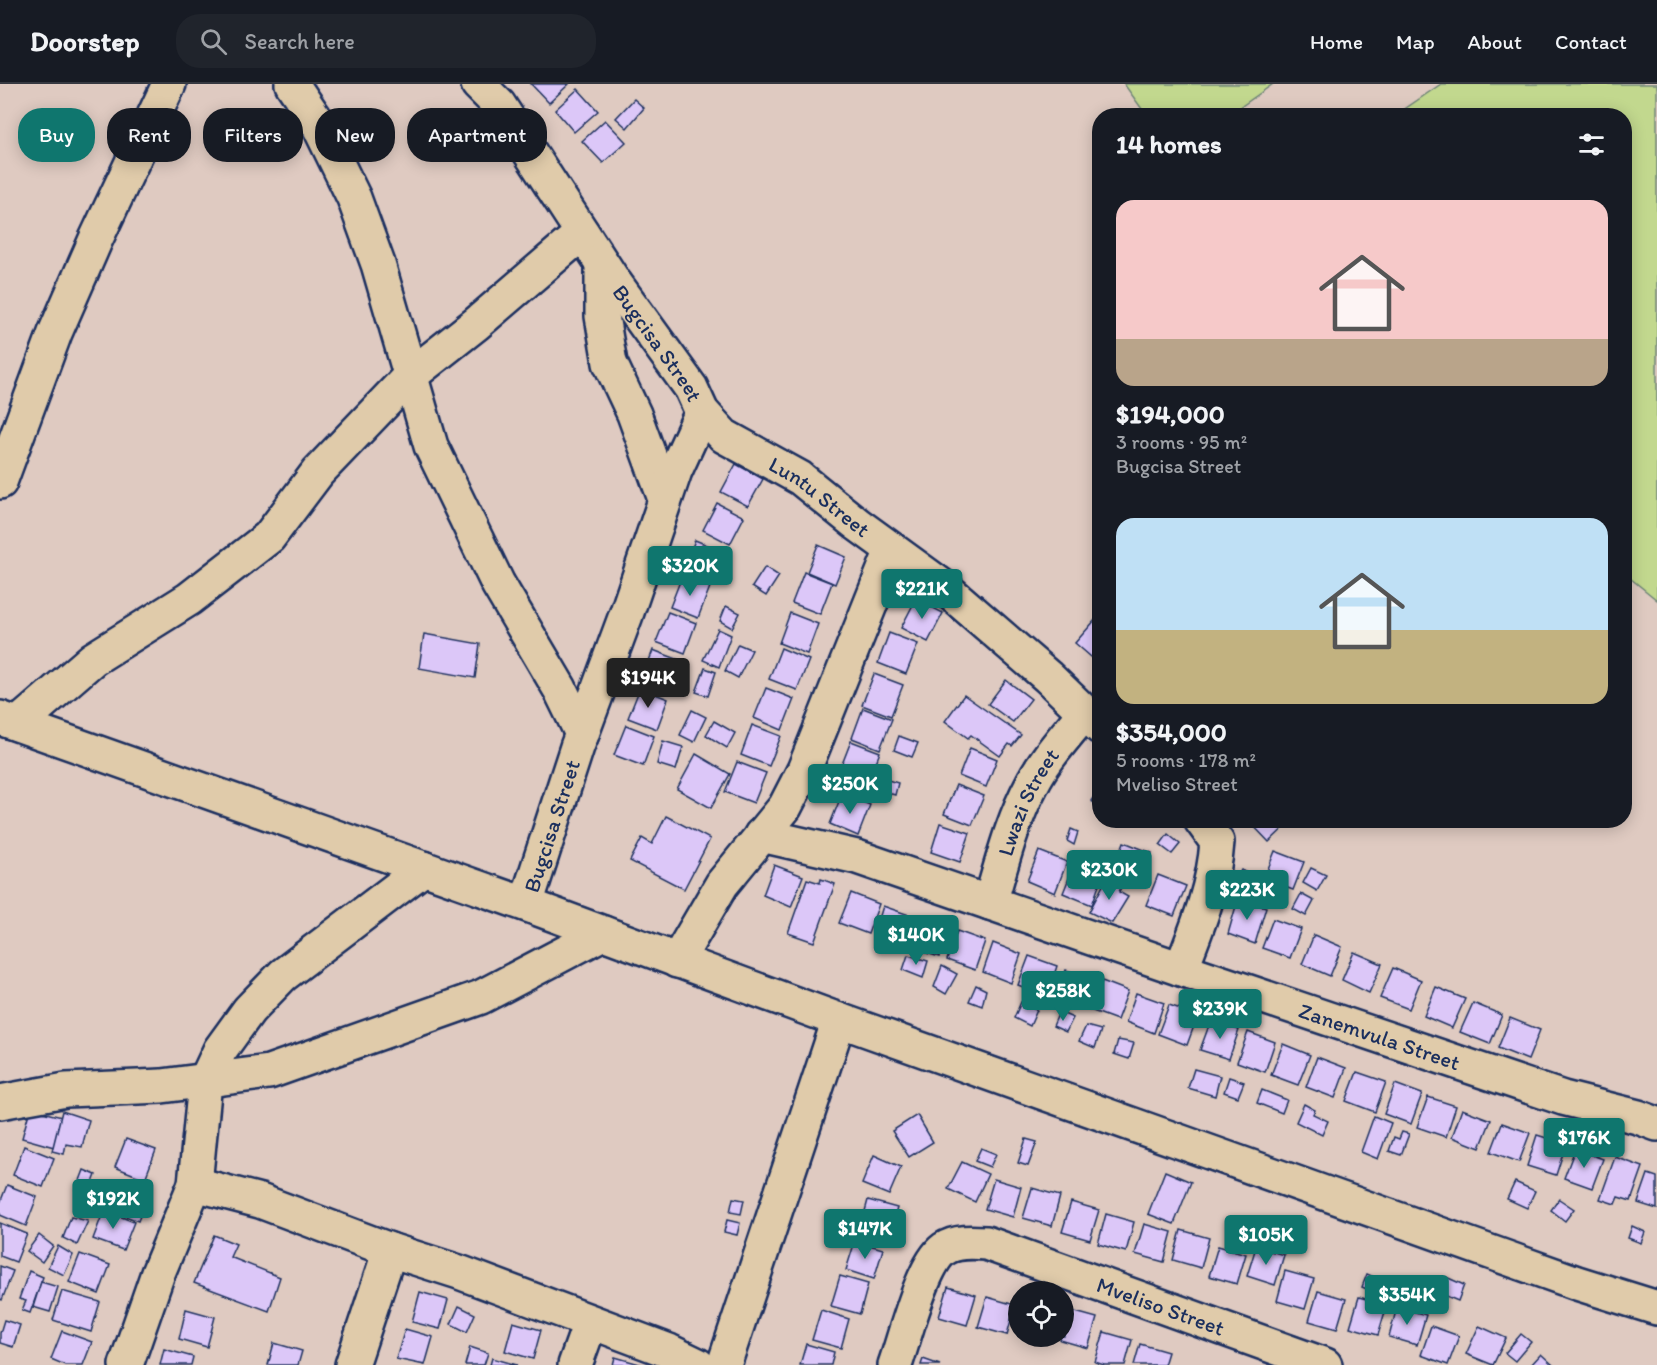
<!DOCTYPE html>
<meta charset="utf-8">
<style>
:root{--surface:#171b24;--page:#20242c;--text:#f1f3f6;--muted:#9ea1a6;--line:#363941;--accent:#0f766e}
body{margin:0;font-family:Itim,sans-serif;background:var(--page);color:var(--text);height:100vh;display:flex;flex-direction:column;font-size:22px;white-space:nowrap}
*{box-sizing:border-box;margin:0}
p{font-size:20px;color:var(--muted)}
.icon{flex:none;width:33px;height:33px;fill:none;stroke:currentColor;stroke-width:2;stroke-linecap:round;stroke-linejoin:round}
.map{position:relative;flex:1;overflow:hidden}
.side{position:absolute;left:1092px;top:24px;width:540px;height:720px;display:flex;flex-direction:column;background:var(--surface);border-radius:24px;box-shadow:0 3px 15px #0003}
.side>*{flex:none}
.guide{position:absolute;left:18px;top:24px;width:570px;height:54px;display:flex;gap:12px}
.fabs{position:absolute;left:1008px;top:1197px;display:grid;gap:12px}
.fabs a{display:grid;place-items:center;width:66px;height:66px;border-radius:50%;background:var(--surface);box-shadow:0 3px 15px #0003;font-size:30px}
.price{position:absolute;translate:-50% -51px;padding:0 14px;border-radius:6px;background:var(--accent);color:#fff;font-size:20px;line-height:39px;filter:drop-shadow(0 2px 3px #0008)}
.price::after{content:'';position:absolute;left:50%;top:36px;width:18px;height:14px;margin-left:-9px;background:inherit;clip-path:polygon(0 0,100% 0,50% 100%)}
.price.selected{background:#222;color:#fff}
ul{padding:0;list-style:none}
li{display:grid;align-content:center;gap:12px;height:318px;padding:0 24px}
li span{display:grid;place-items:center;height:186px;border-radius:18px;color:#555}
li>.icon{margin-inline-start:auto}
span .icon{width:108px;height:108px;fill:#fffc;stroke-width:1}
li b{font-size:26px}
h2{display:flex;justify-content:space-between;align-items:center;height:72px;padding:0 24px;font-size:26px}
.pill{padding:0 21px;border-radius:24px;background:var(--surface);box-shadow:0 3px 15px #0003;font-size:21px;line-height:54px}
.pill.selected{background:var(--accent);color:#fff}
header{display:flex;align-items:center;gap:36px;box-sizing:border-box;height:84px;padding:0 30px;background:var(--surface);border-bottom:2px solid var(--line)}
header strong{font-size:28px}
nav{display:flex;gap:33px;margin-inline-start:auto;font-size:21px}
.search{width:420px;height:54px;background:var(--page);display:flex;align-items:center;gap:15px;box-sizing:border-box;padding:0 21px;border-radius:24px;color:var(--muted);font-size:22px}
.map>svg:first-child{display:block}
.green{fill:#c2d88e;stroke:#6e8476;stroke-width:1.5}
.building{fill:#dcc7f8;stroke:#1b2f5e;stroke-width:1.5}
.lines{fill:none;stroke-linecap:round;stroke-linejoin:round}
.street-casing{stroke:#1b2f5e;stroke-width:38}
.street{stroke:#e0cbaa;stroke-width:33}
.labels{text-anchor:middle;stroke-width:4.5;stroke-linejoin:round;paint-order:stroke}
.street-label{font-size:22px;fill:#1b2f5e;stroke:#e0cbaa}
</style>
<header>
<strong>Doorstep</strong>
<div class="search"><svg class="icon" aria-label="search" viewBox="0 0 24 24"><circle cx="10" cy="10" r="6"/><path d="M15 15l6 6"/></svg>Search here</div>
<nav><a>Home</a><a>Map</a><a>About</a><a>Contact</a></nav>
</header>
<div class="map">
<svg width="1657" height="1281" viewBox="0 0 1657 1281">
<rect width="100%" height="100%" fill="#dfcac1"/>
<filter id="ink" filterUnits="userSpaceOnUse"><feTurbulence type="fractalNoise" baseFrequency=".0167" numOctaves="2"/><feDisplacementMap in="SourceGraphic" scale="12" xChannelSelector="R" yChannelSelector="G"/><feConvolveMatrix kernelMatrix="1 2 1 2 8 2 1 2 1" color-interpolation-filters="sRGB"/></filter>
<g filter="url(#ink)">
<!-- green -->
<g class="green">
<path d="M1124 0H1273L1229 31 1147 32Z"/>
<path d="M1441 0H1657V516L1625 490 1624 32 1396 31Z"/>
</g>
<!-- building -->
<g class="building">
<path d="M531 0H569L549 19Z"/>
<path d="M578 5 598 27 574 48 555 26Z"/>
<path d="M634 15 644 24 627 44 616 34Z"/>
<path d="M605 36 626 58 603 79 582 57Z"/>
<path d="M736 380 763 395 748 422 721 408Z"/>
<path d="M717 419 744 433 730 460 703 446Z"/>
<path d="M695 456 724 468 712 498 683 487Z"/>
<path d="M818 461 846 473 835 500 807 488Z"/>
<path d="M765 483 779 492 766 512 752 503Z"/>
<path d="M804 488 832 499 820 530 792 519Z"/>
<path d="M682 492 710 503 698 534 670 523Z"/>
<path d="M916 515 943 529 928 558 901 544Z"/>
<path d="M726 522 740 529 732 544 720 537Z"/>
<path d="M668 528 696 539 685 569 656 558Z"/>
<path d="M790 529 818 540 807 570 779 559Z"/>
<path d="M1096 535 1100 539 1098 579 1075 559Z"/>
<path d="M718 545 731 551 719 583 703 576Z"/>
<path d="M889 549 918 560 906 590 878 579Z"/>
<path d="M424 550 480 560 475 594 419 584Z"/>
<path d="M738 560 752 566 738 594 725 587Z"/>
<path d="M781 564 809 576 797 606 769 595Z"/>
<path d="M653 566 682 577 670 607 642 596Z"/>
<path d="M705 584 716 588 708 612 696 608Z"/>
<path d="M874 590 903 601 891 632 862 621Z"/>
<path d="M1006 596 1031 615 1013 638 988 620Z"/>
<path d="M640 604 668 615 657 645 628 634Z"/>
<path d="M766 604 794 615 782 646 754 634Z"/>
<path d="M964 611 1021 651 1012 662 1009 660 1000 672 971 651 968 654 945 637Z"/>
<path d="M863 624 892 635 880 665 852 654Z"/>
<path d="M692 626 706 633 694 658 680 651Z"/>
<path d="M714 637 735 649 727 664 706 651Z"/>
<path d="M626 641 654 652 643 682 614 671Z"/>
<path d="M752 641 781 652 769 682 741 671Z"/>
<path d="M899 652 918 659 912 673 894 666Z"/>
<path d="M663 657 683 663 676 686 657 680Z"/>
<path d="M851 657 880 668 868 699 839 688Z"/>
<path d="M970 664 997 675 986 703 959 692Z"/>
<path d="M696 670 730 690 711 724 677 705Z"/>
<path d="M737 678 766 689 754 719 725 708Z"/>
<path d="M881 694 898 699 895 711 878 706Z"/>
<path d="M956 701 984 712 972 741 944 730Z"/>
<path d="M1100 703V722L1091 717Z"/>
<path d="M842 710 870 721 858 752 830 740Z"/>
<path d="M666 732 710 755 684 805 630 777 642 754 652 760Z"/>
<path d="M1248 736H1291V737L1269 758Z"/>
<path d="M940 739 970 749 960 778 931 768Z"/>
<path d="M1071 745 1078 748 1074 761 1067 757Z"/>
<path d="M1168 750 1180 760 1172 770 1160 761Z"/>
<path d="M1124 758 1152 769 1141 800 1113 788Z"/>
<path d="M1039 767 1067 778 1055 809 1027 797Z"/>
<path d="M1275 767 1304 778 1293 806 1264 795Z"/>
<path d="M1075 779 1103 790 1092 821 1063 809Z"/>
<path d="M774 781 803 792 791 823 763 811Z"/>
<path d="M1311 784 1326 791 1317 807 1303 799Z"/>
<path d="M1241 786 1268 800 1259 816 1250 812 1248 816 1229 808Z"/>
<path d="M1158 791 1186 802 1174 832 1146 821Z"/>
<path d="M1108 792 1122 801 1119 808 1128 813 1112 839 1089 828Z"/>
<path d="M807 795 820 799 821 795 835 800 814 858 788 849Z"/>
<path d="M851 809 879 820 868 850 839 839Z"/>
<path d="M1301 810 1314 817 1306 832 1293 825Z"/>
<path d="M1238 815 1266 823 1255 860 1228 850Z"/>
<path d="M883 822 912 832 902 861 874 851Z"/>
<path d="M920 834 949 844 939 873 911 864Z"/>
<path d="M1273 835 1301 845 1290 874 1262 864Z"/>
<path d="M957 847 985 857 975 886 947 876Z"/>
<path d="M1314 851 1342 863 1330 892 1302 880Z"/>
<path d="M993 859 1021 870 1011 899 983 888Z"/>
<path d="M1354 868 1382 880 1369 909 1342 896Z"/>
<path d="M908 871 928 877 923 894 903 886Z"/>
<path d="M1029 872 1057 882 1047 912 1018 901Z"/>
<path d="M942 882 957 890 946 910 934 903Z"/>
<path d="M1393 884 1421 896 1409 925 1380 914Z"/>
<path d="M1066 886 1095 896 1085 924 1056 914Z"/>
<path d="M1102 897 1128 907 1117 936 1090 926Z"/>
<path d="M976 901 986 906 982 922 969 917Z"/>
<path d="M1436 903 1465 915 1452 944 1424 932Z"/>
<path d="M1136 909 1164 919 1154 949 1126 938Z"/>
<path d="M1021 918 1037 926 1030 942 1014 934Z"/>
<path d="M1473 919 1502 931 1490 960 1460 948Z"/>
<path d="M1169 921 1198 931 1187 961 1158 950Z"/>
<path d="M1059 928 1073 934 1066 948 1053 942Z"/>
<path d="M1510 934 1540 946 1528 976 1498 964Z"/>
<path d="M1211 936 1239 946 1229 975 1200 966Z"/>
<path d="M1086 942 1101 946 1095 964 1079 957Z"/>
<path d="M1248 948 1275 958 1265 988 1237 978Z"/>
<path d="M1118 956 1134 959 1129 975 1114 970Z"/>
<path d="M1283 960 1310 971 1298 1001 1271 991Z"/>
<path d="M1317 973 1346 984 1335 1014 1306 1003Z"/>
<path d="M1194 985 1220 992 1215 1012 1188 1004Z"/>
<path d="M1357 988 1386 998 1375 1028 1346 1017Z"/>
<path d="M1229 993 1244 998 1238 1013 1224 1008Z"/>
<path d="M1395 1000 1422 1010 1411 1040 1384 1030Z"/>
<path d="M1262 1006 1287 1016 1282 1029 1257 1019Z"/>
<path d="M1428 1013 1456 1022 1446 1053 1417 1043Z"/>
<path d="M1304 1020 1315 1026 1313 1030 1328 1037 1322 1051 1296 1038Z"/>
<path d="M30 1025 62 1033 54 1063 22 1054Z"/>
<path d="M1462 1025 1491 1036 1480 1064 1452 1053Z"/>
<path d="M62 1027 89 1036 82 1063 66 1060 64 1070 52 1067Z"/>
<path d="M917 1031 933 1058 909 1073 892 1047Z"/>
<path d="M1374 1032 1391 1039 1378 1075 1361 1068Z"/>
<path d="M1502 1039 1530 1049 1519 1078 1491 1068Z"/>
<path d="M1402 1048 1409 1050 1401 1071 1389 1067 1394 1053 1399 1055Z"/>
<path d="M1537 1051 1566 1060 1556 1091 1527 1082Z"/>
<path d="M126 1055 156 1066 145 1095 115 1083Z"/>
<path d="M1026 1055 1037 1058 1028 1082 1018 1079Z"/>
<path d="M24 1062 54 1074 43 1103 13 1091Z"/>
<path d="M981 1064 996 1070 990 1083 975 1077Z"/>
<path d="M1575 1065 1603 1075 1592 1104 1564 1094Z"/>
<path d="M874 1071 901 1083 889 1111 862 1100Z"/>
<path d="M1615 1073 1643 1083 1631 1117 1618 1113 1615 1120 1600 1115Z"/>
<path d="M962 1078 988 1090 975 1118 948 1105Z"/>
<path d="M84 1086 96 1091 88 1111 76 1107Z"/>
<path d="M1165 1087 1191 1098 1174 1140 1148 1130Z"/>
<path d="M1648 1090 1657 1093V1125L1638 1119Z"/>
<path d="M994 1095 1021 1103 1013 1133 985 1125Z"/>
<path d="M119 1097 149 1109 138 1137 108 1125Z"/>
<path d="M1515 1098 1535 1107 1527 1124 1507 1115Z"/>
<path d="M7 1101 37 1113 26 1142 0 1131V1119Z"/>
<path d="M1032 1104 1060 1112 1052 1142 1023 1134Z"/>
<path d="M733 1114 744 1116 741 1130 730 1128Z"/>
<path d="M1559 1115 1574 1125 1565 1137 1551 1126Z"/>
<path d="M868 1116 897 1124 888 1154 860 1146Z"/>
<path d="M1071 1118 1099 1126 1090 1156 1062 1148Z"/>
<path d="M104 1126 134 1138 123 1166 93 1155Z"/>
<path d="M1106 1130 1134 1138 1126 1168 1098 1160Z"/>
<path d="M71 1133 88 1137 77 1161 63 1154Z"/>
<path d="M727 1136 740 1139 737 1151 724 1148Z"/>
<path d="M0 1139 27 1150 16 1178 0 1172Z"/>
<path d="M1144 1140 1172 1148 1164 1178 1135 1170Z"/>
<path d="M1632 1142 1645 1148 1641 1159 1628 1154Z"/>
<path d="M1181 1146 1209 1154 1201 1184 1173 1176Z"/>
<path d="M39 1151 53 1162 42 1178 27 1167Z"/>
<path d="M214 1151 236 1160 230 1173 280 1193 269 1227 194 1199Z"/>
<path d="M855 1157 883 1165 874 1195 846 1186Z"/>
<path d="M58 1162 73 1171 64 1191 48 1183Z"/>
<path d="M1218 1162 1246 1170 1237 1200 1209 1192Z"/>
<path d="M1256 1163 1284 1171 1275 1201 1247 1192Z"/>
<path d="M80 1170 110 1181 99 1210 69 1198Z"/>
<path d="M0 1182 13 1187 2 1216 0 1215Z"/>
<path d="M29 1187 43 1193 30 1229 22 1226 26 1217 19 1215Z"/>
<path d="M1285 1187 1314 1195 1305 1225 1277 1217Z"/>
<path d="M1367 1190 1383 1197 1377 1209 1362 1203Z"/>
<path d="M840 1192 868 1200 860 1230 831 1222Z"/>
<path d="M1446 1193 1464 1201 1458 1217 1439 1209Z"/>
<path d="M41 1198 58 1203 50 1228 33 1223Z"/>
<path d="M948 1203 976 1211 967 1241 939 1233Z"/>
<path d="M62 1207 100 1218 91 1248 53 1236Z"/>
<path d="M1318 1207 1346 1215 1337 1245 1309 1237Z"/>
<path d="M420 1208 448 1216 440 1245 412 1238Z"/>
<path d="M987 1213 1015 1221 1007 1251 978 1243Z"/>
<path d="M1359 1213 1387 1221 1378 1251 1350 1243Z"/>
<path d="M459 1222 475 1230 467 1248 451 1240Z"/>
<path d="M1397 1223 1426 1231 1417 1261 1389 1253Z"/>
<path d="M186 1225 215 1233 207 1263 179 1255Z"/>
<path d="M821 1226 849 1235 841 1264 812 1256Z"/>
<path d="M1068 1226 1097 1234 1088 1264 1060 1256 1061 1252H1064V1243Z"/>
<path d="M4 1236 20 1241 13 1263 0 1259V1249Z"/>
<path d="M513 1238 541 1246 533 1275 505 1267Z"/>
<path d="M1431 1242 1459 1252 1448 1281 1421 1271Z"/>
<path d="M1479 1242 1506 1254 1493 1281 1466 1270Z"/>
<path d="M405 1245 433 1253 425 1281 396 1275Z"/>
<path d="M62 1247 92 1258 83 1281H65L51 1275Z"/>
<path d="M1104 1248 1132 1256 1125 1281H1104L1095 1278Z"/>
<path d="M1521 1250 1531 1258 1515 1277 1505 1269Z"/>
<path d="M1030 1252H1049L1048 1258Z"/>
<path d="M274 1259 302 1267 298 1281H268Z"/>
<path d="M806 1260 834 1268 831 1281H800Z"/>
<path d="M1140 1260 1168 1268 1164 1281H1134Z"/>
<path d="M470 1263 488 1269 484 1281H465Z"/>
<path d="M164 1265 193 1273 191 1281H160Z"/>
<path d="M1541 1270 1553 1281H1531Z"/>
<path d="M615 1273 643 1281H613Z"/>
<path d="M492 1274 517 1281H490Z"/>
<path d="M923 1275 940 1281H921Z"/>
</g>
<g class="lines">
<defs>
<g id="street">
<path d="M292 0 315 34 354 114 378 180 431 362 498 500 560 605 582 650"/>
<path id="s1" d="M478 0 499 21 615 199 691 304 702 328 724 352 800 394 857 440 945 504 1048 593 1100 643"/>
<path d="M602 180V232L610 279 634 330 665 415"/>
<path d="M0 398 55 249 96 155 169 0"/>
<path d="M0 634 533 823 839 936 1577 1199 1657 1224"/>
<path d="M18 640 93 575 189 515 269 453 318 388 410 292 476 240 582 149"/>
<path id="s2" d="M761 751 857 773 1181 885 1563 1014 1638 1033 1657 1040"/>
<path id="s3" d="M990 819C1002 779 1012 737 1032 700 1045 674 1066 652 1084 629"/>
<path id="s4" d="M526 820 577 663 626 531 675 387 702 328"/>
<path d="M677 877 722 800 785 723 804 686 892 466"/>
<path d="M1181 885C1197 844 1214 803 1217 758L1201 736"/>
<path d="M0 1018 66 1006 162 1002 269 988 481 913 603 849"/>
<path d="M195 1100 260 1117 390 1166 459 1188 669 1267 698 1281"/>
<path d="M126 1281 158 1189 195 1100 205 998 220 966 249 926 283 891 424 784"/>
<path d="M352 1281 390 1166"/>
<path d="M575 1281 590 1239"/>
<path d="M724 1281 839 936"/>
<path id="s5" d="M895 1281C905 1253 922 1181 944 1165 956 1157 972 1158 986 1159L1325 1281"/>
</g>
</defs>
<!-- street casing -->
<use href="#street" class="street-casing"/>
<!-- street -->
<use href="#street" class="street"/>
</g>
</g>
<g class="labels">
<!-- street labels -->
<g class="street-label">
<text dy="8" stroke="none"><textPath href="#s1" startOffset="316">Bugcisa Street</textPath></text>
<text dy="8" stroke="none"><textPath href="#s1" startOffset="544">Luntu Street</textPath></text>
<text dy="8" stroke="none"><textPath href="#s3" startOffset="108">Lwazi Street</textPath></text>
<text dy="8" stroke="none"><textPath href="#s4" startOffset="82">Bugcisa Street</textPath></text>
<text dy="8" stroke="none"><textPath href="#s2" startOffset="651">Zanemvula Street</textPath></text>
<text dy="8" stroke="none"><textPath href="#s5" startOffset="356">Mveliso Street</textPath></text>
</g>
</g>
</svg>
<div class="fabs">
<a><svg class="icon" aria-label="locate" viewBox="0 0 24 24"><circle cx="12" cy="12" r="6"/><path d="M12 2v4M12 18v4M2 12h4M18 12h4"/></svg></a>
</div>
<b class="price" style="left:690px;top:513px">$320K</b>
<b class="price" style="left:922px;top:536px">$221K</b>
<b class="price selected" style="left:648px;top:625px">$194K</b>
<b class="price" style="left:850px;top:731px">$250K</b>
<b class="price" style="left:1109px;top:817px">$230K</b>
<b class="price" style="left:1247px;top:837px">$223K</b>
<b class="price" style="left:916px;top:882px">$140K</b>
<b class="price" style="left:1063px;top:938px">$258K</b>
<b class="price" style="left:1220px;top:956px">$239K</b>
<b class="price" style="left:1584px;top:1085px">$176K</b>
<b class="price" style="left:113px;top:1146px">$192K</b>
<b class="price" style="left:865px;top:1176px">$147K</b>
<b class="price" style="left:1266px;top:1182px">$105K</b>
<b class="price" style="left:1407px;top:1242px">$354K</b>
<div class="guide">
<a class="pill selected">Buy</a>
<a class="pill">Rent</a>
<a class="pill">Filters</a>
<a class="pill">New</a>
<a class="pill">Apartment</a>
</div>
<section class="side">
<h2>14 homes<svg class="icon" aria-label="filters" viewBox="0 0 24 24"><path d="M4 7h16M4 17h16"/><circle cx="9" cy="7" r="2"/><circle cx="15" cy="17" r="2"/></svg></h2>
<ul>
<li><span style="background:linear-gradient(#f6c9c9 75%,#b9a48a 0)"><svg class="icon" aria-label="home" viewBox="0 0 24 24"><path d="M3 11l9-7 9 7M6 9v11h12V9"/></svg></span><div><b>$194,000</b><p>3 rooms · 95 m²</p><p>Bugcisa Street</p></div></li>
<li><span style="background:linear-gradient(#bfe0f5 60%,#c2b280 0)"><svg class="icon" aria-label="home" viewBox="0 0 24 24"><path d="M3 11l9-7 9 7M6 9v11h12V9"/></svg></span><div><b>$354,000</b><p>5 rooms · 178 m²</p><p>Mveliso Street</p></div></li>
</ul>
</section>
</div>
